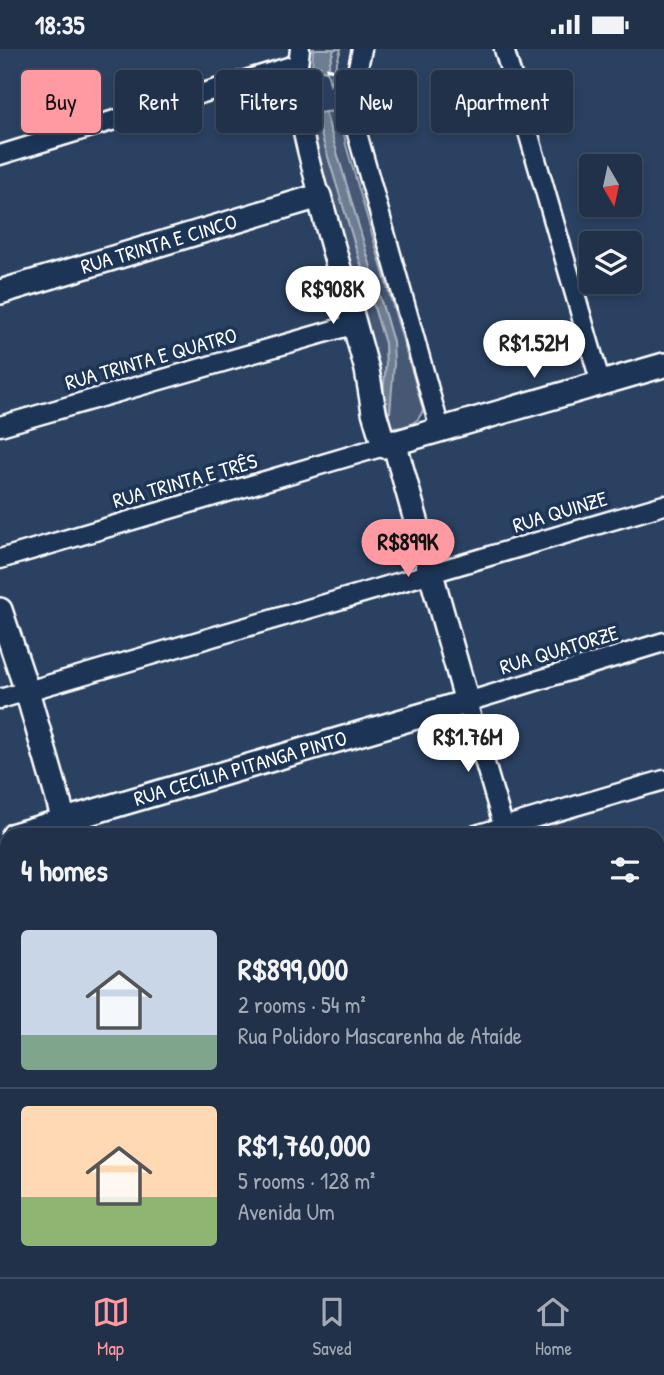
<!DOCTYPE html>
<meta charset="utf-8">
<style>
:root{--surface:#203149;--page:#2d3d53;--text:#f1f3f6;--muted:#a2a9b4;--line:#3d4c61;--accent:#ff9aa2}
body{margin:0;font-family:"Patrick Hand",sans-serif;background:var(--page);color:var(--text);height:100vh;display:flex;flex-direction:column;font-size:26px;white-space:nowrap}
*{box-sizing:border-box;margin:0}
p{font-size:23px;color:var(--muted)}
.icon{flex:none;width:38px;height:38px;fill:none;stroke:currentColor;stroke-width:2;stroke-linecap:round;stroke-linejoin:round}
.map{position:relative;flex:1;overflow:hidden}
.drawer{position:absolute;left:0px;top:779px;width:665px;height:450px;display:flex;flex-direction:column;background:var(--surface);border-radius:21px 21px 0 0;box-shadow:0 4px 10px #0003,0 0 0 2px var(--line)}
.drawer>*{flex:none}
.top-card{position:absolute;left:21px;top:21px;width:623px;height:63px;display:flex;gap:14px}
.needle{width:46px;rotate:171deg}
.fabs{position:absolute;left:579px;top:105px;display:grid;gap:14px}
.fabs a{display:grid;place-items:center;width:63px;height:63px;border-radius:7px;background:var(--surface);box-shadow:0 4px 10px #0003,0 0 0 2px var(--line);font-size:35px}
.price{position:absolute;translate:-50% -60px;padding:0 16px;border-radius:24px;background:#fff;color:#222;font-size:23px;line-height:46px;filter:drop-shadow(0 2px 4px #0008)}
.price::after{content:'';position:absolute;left:50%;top:42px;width:21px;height:16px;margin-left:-10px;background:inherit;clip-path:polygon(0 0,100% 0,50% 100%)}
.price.on{background:var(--accent);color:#111}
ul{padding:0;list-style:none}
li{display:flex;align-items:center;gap:21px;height:175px;padding:0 21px}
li+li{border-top:2px solid var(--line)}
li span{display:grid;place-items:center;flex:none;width:196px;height:140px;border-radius:7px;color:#555}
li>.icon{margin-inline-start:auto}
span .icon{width:84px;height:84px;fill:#fffc;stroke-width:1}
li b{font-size:30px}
h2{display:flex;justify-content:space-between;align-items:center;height:84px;padding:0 21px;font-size:30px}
.chip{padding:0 24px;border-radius:7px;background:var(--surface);box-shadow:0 4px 10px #0003,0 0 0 2px var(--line);font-size:24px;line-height:63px}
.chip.on{background:var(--accent);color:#111}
.status{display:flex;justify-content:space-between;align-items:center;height:49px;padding:0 35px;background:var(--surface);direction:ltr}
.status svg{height:19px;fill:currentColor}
.tab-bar{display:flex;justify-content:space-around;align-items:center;height:98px;border-top:2px solid var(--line);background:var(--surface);font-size:19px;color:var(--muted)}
.tab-bar a{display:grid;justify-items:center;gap:4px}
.tab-bar .on{color:var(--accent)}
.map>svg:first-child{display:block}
.green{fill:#465975;stroke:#a2acba;stroke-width:2}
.water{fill:#6d7d92;stroke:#a7b1be;stroke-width:2}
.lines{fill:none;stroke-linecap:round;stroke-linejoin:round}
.minor-casing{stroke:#fff;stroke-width:23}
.tertiary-casing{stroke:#fff;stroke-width:28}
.path{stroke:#fff;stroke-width:3.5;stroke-dasharray:7 5;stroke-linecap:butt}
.minor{stroke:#1d3557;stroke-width:18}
.tertiary{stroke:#1d3557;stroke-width:23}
.labels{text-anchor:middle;stroke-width:7;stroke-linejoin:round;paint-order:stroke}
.street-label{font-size:21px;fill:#fff;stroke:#1d3557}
</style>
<div class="status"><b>18:35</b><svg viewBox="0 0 49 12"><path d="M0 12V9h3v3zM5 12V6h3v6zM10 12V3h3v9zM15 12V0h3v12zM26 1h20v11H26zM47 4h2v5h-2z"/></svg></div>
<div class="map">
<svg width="664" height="1228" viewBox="0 0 664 1228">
<rect width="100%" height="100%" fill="#2a4161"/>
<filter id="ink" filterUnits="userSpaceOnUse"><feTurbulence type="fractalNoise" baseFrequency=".0143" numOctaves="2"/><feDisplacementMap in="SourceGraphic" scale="14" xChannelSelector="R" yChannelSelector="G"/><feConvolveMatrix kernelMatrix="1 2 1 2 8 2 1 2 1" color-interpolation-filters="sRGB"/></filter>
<g filter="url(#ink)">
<!-- green -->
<g class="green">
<path d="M334 0H341L330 35 327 22Z"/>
<path d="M340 62 346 96 423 360C420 375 402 381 388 378L381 367 390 363 393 293 325 63Z"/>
<path d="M317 64 319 78 385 294 386 315 383 347 372 296 310 79 307 65Z"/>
<path d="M136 1222H257L259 1228H138Z"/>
</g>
<!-- water -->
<g class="water">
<path d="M313 0H334L327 22 312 19Z"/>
<path d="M325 63 393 293 394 315 390 363 381 367 386 315 385 294 319 78 317 64Z"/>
</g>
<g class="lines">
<defs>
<g id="minor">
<path d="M300 0C291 54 306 96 319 147"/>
<path d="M362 0 353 41 355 77 440 380"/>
<path d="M504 0 601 335"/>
<path d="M0 106 298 15"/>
<path d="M0 377 355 275"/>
<path d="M0 510 384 397"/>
<path d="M0 650 664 456"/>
<path d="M476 786 664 731"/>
<path d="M506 786 467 653 664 593"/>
<path d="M658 868 664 866"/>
<path d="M0 921 7 919"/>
<path d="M658 1006 664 1004"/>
<path d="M0 1054 7 1052"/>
<path d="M658 1142 664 1140"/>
<path d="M0 1194 7 1192"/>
<path d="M636 1222 638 1228"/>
<path d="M344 1228 368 1222"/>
</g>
<g id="tertiary">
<path id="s1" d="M0 243 319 147 367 321 374 363 384 397 664 316"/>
<path d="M0 561 27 642 68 785"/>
<path id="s2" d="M14 786 467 653 394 393"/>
<path d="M127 1222 128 1228"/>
<path d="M263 1222 265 1228"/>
</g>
</defs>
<!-- minor casing -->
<use href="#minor" class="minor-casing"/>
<!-- tertiary casing -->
<use href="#tertiary" class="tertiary-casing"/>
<!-- path -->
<path class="path" d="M314 17 340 22"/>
<!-- minor -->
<use href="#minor" class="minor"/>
<!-- tertiary -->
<use href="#tertiary" class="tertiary"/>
</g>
</g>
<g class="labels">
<!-- street labels -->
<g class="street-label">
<text dy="7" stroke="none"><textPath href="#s1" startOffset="166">RUA TRINTA E CINCO</textPath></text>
<text transform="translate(151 310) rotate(-16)" y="7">RUA TRINTA E QUATRO</text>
<text transform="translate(185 432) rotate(-16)" y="7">RUA TRINTA E TRÊS</text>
<text transform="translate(560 463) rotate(-17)" y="7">RUA QUINZE</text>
<text transform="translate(559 601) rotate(-17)" y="7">RUA QUATORZE</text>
<text dy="7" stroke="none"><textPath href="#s2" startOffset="236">RUA CECÍLIA PITANGA PINTO</textPath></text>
</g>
</g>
</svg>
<div class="fabs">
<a><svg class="needle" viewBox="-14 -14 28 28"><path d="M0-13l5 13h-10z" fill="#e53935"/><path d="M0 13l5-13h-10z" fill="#a2a9b4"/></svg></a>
<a><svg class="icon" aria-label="layers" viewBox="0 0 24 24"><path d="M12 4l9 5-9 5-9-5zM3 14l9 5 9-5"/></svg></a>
</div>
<b class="price" style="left:333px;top:277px">R$908K</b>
<b class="price" style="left:534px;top:331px">R$1.52M</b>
<b class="price on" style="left:408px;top:530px">R$899K</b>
<b class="price" style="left:468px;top:725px">R$1.76M</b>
<div class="top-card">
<a class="chip on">Buy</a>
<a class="chip">Rent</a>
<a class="chip">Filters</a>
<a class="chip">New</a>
<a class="chip">Apartment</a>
</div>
<section class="drawer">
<h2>4 homes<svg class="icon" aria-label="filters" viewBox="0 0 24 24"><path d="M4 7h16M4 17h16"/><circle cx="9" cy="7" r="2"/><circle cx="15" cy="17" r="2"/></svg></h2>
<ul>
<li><span style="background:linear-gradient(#c9d6e8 75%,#7fa58c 0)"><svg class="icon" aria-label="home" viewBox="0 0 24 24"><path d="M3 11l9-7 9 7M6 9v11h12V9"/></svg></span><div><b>R$899,000</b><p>2 rooms · 54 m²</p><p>Rua Polidoro Mascarenha de Ataíde</p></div></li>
<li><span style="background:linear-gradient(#ffd9b3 65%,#8fb573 0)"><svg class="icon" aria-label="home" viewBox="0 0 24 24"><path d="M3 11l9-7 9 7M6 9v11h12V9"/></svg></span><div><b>R$1,760,000</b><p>5 rooms · 128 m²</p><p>Avenida Um</p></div></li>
</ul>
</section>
</div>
<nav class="tab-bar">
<a class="on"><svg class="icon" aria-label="map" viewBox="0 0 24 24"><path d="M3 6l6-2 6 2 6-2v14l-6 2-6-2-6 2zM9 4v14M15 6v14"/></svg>Map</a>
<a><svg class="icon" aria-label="saved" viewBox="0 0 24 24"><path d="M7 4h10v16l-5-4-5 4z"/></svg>Saved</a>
<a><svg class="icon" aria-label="home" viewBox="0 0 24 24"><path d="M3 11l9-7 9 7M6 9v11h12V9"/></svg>Home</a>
</nav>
